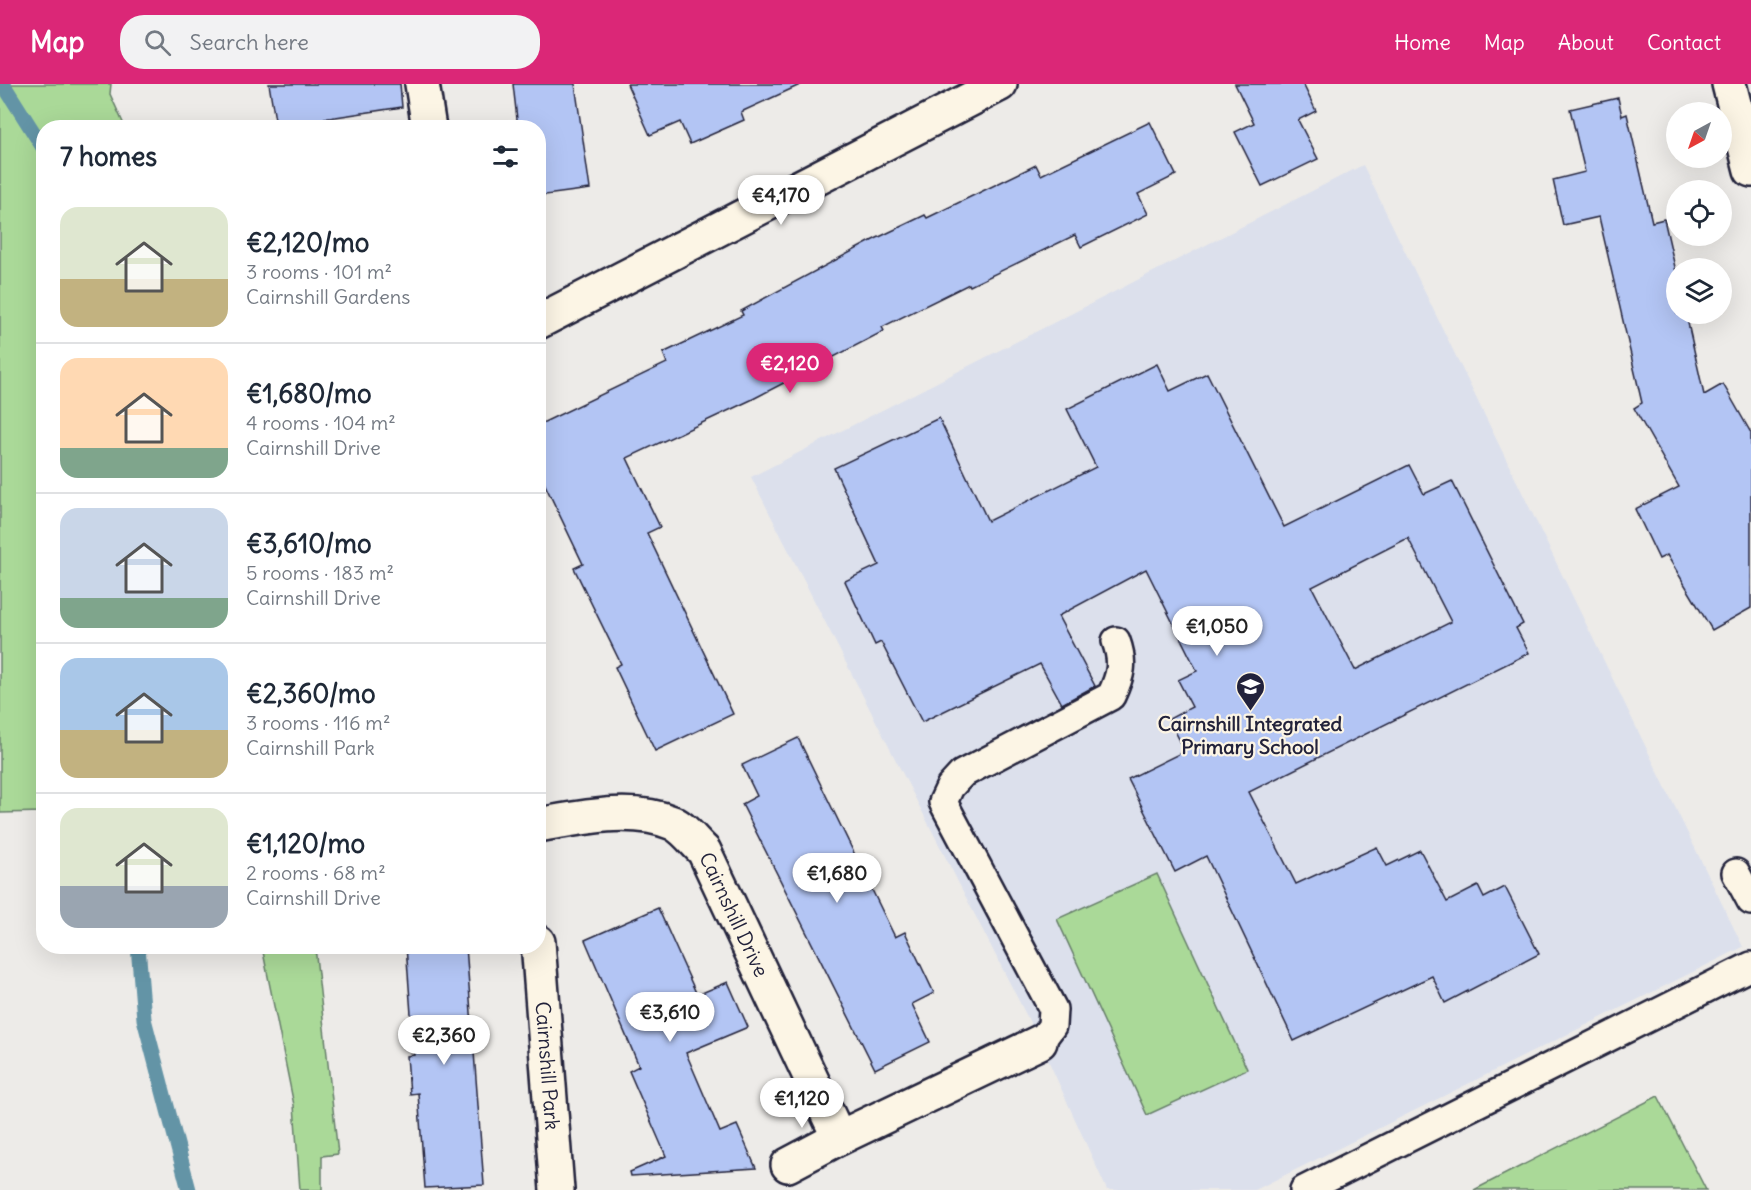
<!DOCTYPE html>
<meta charset="utf-8">
<style>
:root{--surface:#fff;--page:#f2f2f3;--text:#1f2937;--muted:#747a83;--line:#e0e1e3;--accent:#db2777}
body{margin:0;font-family:Delius,sans-serif;background:var(--page);color:var(--text);height:100vh;display:flex;flex-direction:column;font-size:22px;white-space:nowrap}
*{box-sizing:border-box;margin:0}
p{font-size:20px;color:var(--muted)}
.icon{flex:none;width:33px;height:33px;fill:none;stroke:currentColor;stroke-width:2;stroke-linecap:round;stroke-linejoin:round}
.map{position:relative;flex:1;overflow:hidden}
.drawer{position:absolute;left:36px;top:36px;width:510px;height:834px;display:flex;flex-direction:column;background:var(--surface);border-radius:24px;box-shadow:0 6px 24px #0002}
.drawer>*{flex:none}
.needle{width:39px;rotate:220deg}
.tools{position:absolute;left:1666px;top:18px;display:grid;gap:12px}
.tools a{display:grid;place-items:center;width:66px;height:66px;border-radius:50%;background:var(--surface);box-shadow:0 6px 24px #0002;font-size:30px}
.price{position:absolute;translate:-50% -51px;padding:0 14px;border-radius:21px;background:#fff;color:#222;font-size:20px;line-height:39px;filter:drop-shadow(0 2px 3px #0008)}
.price::after{content:'';position:absolute;left:50%;top:36px;width:18px;height:14px;margin-left:-9px;background:inherit;clip-path:polygon(0 0,100% 0,50% 100%)}
.price.on{background:var(--accent);color:#fff}
ul{padding:0;list-style:none}
li{display:flex;align-items:center;gap:18px;height:150px;padding:0 24px}
li+li{border-top:2px solid var(--line)}
li span{display:grid;place-items:center;flex:none;width:168px;height:120px;border-radius:18px;color:#555}
li>.icon{margin-inline-start:auto}
span .icon{width:72px;height:72px;fill:#fffc;stroke-width:1}
li b{font-size:26px}
h2{display:flex;justify-content:space-between;align-items:center;height:72px;padding:0 24px;font-size:26px}
header{display:flex;align-items:center;gap:36px;box-sizing:border-box;height:84px;padding:0 30px;background:var(--accent);color:#fff}
header strong{font-size:28px}
nav{display:flex;gap:33px;margin-inline-start:auto;font-size:21px}
.search{width:420px;height:54px;background:var(--page);display:flex;align-items:center;gap:15px;box-sizing:border-box;padding:0 21px;border-radius:24px;color:var(--muted);font-size:22px}
.map>svg:first-child{display:block}
.built{fill:#dce0ec}
.green{fill:#aad998;stroke:#667e6a;stroke-width:1.5}
.lines{fill:none;stroke-linecap:round;stroke-linejoin:round}
.stream{stroke:#6494a6;stroke-width:15}
.building{fill:#b3c5f4;stroke:#22223b;stroke-width:1.5;fill-rule:evenodd}
.lane-casing{stroke:#22223b;stroke-width:32}
.street-casing{stroke:#22223b;stroke-width:38}
.lane{stroke:#fcf5e5;stroke-width:27}
.street{stroke:#fcf5e5;stroke-width:33}
.labels{text-anchor:middle;stroke-width:4.5;stroke-linejoin:round;paint-order:stroke}
.poi-label{font-size:20px;font-weight:bold;fill:#22223b;stroke:#fcf5e5}
.street-label{font-size:20px;fill:#22223b;stroke:#fcf5e5}
</style>
<header>
<strong>Map</strong>
<div class="search"><svg class="icon" aria-label="search" viewBox="0 0 24 24"><circle cx="10" cy="10" r="6"/><path d="M15 15l6 6"/></svg>Search here</div>
<nav><a>Home</a><a>Map</a><a>About</a><a>Contact</a></nav>
</header>
<div class="map">
<svg width="1751" height="1106" viewBox="0 0 1751 1106">
<rect width="100%" height="100%" fill="#edebe8"/>
<filter id="ink" filterUnits="userSpaceOnUse"><feTurbulence type="fractalNoise" baseFrequency=".0167" numOctaves="2"/><feDisplacementMap in="SourceGraphic" scale="12" xChannelSelector="R" yChannelSelector="G"/><feConvolveMatrix kernelMatrix="1 2 1 2 8 2 1 2 1" color-interpolation-filters="sRGB"/></filter>
<g filter="url(#ink)">
<!-- built -->
<path class="built" d="M1363 81 1743 863 1255 1106H1107L1040 958 751 393Z"/>
<!-- green -->
<g class="green">
<path d="M0 0H111L110 10 125 43 44 44 43 728 0 729Z"/>
<path d="M1157 790 1247 985 1147 1031 1057 835Z"/>
<path d="M262 863H315L338 1070 322 1072V1106H300L294 1021Z"/>
<path d="M1658 1012 1706 1106H1474Z"/>
</g>
<g class="lines">
<!-- stream -->
<g class="stream">
<path d="M3 0 44 65"/>
<path d="M138 862 144 935 189 1106"/>
</g>
</g>
<!-- building -->
<g class="building">
<path d="M269 0H400L402 23 276 42Z"/>
<path d="M513 0H575L590 105 538 112V44H518Z"/>
<path d="M627 0H802L741 28 744 36 690 60 680 38 650 51Z"/>
<path d="M1235 0H1303L1316 27 1298 36 1318 75 1262 102 1235 48 1254 39Z"/>
<path d="M1618 14 1622 32 1627 30 1652 138 1664 135 1677 192V230H1686L1704 311 1723 300 1751 349V524L1712 546 1667 471 1659 475 1635 425 1679 403 1634 324 1642 319 1599 133 1563 141 1553 96 1585 88 1570 25Z"/>
<path d="M1150 38 1176 91 1138 110 1148 130 1081 163 1075 151 970 202 969 200 882 243 884 247 751 316 627 374 660 443 647 449 733 630 655 667 615 583 621 580 574 484 583 480 538 386V341L667 279 663 269 743 231 741 227 873 156 925 131 927 134 1036 81 1041 91Z"/>
<path d="M1157 280 1170 307 1207 289 1284 443 1409 381 1424 410 1452 397 1523 540 1516 544 1529 569 1249 708 1296 800 1377 763 1387 782 1420 766 1447 818 1478 802 1484 814 1505 803 1539 870 1445 919 1432 892 1294 957 1206 772 1175 788 1128 695 1185 667 1169 635 1192 623 1178 596 1197 587 1146 485 1058 532 1095 602 1062 620 1040 580 922 638 881 558 875 561 845 497 879 481 834 384 939 334 988 437 1096 383 1067 325ZM1408 454 1451 538 1355 586 1312 503Z"/>
<path d="M798 654 895 853 905 848 934 909 912 920 930 958 875 985 742 720 757 712 742 681Z"/>
<path d="M658 824 697 911 728 898 748 943 686 969 720 1048 737 1041 756 1084 631 1092 630 1088 666 1072 629 987 639 982 585 856Z"/>
<path d="M406 862H466L484 1101 425 1104 418 1009 410 1010 407 972 414 971Z"/>
</g>
<g class="lines">
<defs>
<g id="lane">
<path d="M1736 789 1751 817"/>
<path d="M1040 958 1052 942 1053 925 943 718 950 703 962 690 1111 612C1121 591 1124 579 1116 557"/>
<path d="M1304 1106 1751 882"/>
</g>
<g id="street">
<path d="M422 0 429 44"/>
<path d="M1729 0 1751 86"/>
<path d="M538 238 1000 0"/>
<path id="s1" d="M538 741C580 734 632 722 673 739 684 744 695 759 704 767L839 1054 1040 958"/>
<path id="s2" d="M538 858 557 1106"/>
<path d="M788 1081 839 1054"/>
</g>
</defs>
<!-- lane casing -->
<use href="#lane" class="lane-casing"/>
<!-- street casing -->
<use href="#street" class="street-casing"/>
<!-- lane -->
<use href="#lane" class="lane"/>
<!-- street -->
<use href="#street" class="street"/>
</g>
</g>
<!-- icons -->
<defs>
<symbol id="school-pin" viewBox="-11 -11 22 30"><path d="M0 17L-7.5 6A9.5 9.5 0 1 1 7.5 6Z" fill="#22223b" stroke="#fcf5e5"/><path d="M0-5L7-2L0 1L-7-2ZM-4 1L0 2.5L4 1V4Q0 6-4 4Z" fill="#fff"/></symbol>
</defs>
<g fill-rule="evenodd">
<use href="#school-pin" x="1234" y="586" width="33" height="45"/>
</g>
<g class="labels">
<!-- poi labels -->
<g class="poi-label">
<text x="1250" y="647">Cairnshill Integrated<tspan x="1250" dy="23">Primary School</tspan></text>
</g>
<!-- street labels -->
<g class="street-label">
<text dy="7" stroke="none"><textPath href="#s1" startOffset="249">Cairnshill Drive</textPath></text>
<text dy="7" stroke="none"><textPath href="#s2" startOffset="124">Cairnshill Park</textPath></text>
</g>
</g>
</svg>
<div class="tools">
<a><svg class="needle" viewBox="-14 -14 28 28"><path d="M0-13l5 13h-10z" fill="#e53935"/><path d="M0 13l5-13h-10z" fill="#747a83"/></svg></a>
<a><svg class="icon" aria-label="locate" viewBox="0 0 24 24"><circle cx="12" cy="12" r="6"/><path d="M12 2v4M12 18v4M2 12h4M18 12h4"/></svg></a>
<a><svg class="icon" aria-label="layers" viewBox="0 0 24 24"><path d="M12 4l9 5-9 5-9-5zM3 14l9 5 9-5"/></svg></a>
</div>
<b class="price" style="left:781px;top:142px">€4,170</b>
<b class="price on" style="left:790px;top:310px">€2,120</b>
<b class="price" style="left:1217px;top:573px">€1,050</b>
<b class="price" style="left:837px;top:820px">€1,680</b>
<b class="price" style="left:670px;top:959px">€3,610</b>
<b class="price" style="left:444px;top:982px">€2,360</b>
<b class="price" style="left:802px;top:1045px">€1,120</b>
<section class="drawer">
<h2>7 homes<svg class="icon" aria-label="filters" viewBox="0 0 24 24"><path d="M4 7h16M4 17h16"/><circle cx="9" cy="7" r="2"/><circle cx="15" cy="17" r="2"/></svg></h2>
<ul>
<li><span style="background:linear-gradient(#dfe7d0 60%,#c2b280 0)"><svg class="icon" aria-label="home" viewBox="0 0 24 24"><path d="M3 11l9-7 9 7M6 9v11h12V9"/></svg></span><div><b>€2,120/mo</b><p>3 rooms · 101 m²</p><p>Cairnshill Gardens</p></div></li>
<li><span style="background:linear-gradient(#ffd9b3 75%,#7fa58c 0)"><svg class="icon" aria-label="home" viewBox="0 0 24 24"><path d="M3 11l9-7 9 7M6 9v11h12V9"/></svg></span><div><b>€1,680/mo</b><p>4 rooms · 104 m²</p><p>Cairnshill Drive</p></div></li>
<li><span style="background:linear-gradient(#c9d6e8 75%,#7fa58c 0)"><svg class="icon" aria-label="home" viewBox="0 0 24 24"><path d="M3 11l9-7 9 7M6 9v11h12V9"/></svg></span><div><b>€3,610/mo</b><p>5 rooms · 183 m²</p><p>Cairnshill Drive</p></div></li>
<li><span style="background:linear-gradient(#a9c7e8 60%,#c2b280 0)"><svg class="icon" aria-label="home" viewBox="0 0 24 24"><path d="M3 11l9-7 9 7M6 9v11h12V9"/></svg></span><div><b>€2,360/mo</b><p>3 rooms · 116 m²</p><p>Cairnshill Park</p></div></li>
<li><span style="background:linear-gradient(#dfe7d0 65%,#9aa5b1 0)"><svg class="icon" aria-label="home" viewBox="0 0 24 24"><path d="M3 11l9-7 9 7M6 9v11h12V9"/></svg></span><div><b>€1,120/mo</b><p>2 rooms · 68 m²</p><p>Cairnshill Drive</p></div></li>
</ul>
</section>
</div>
